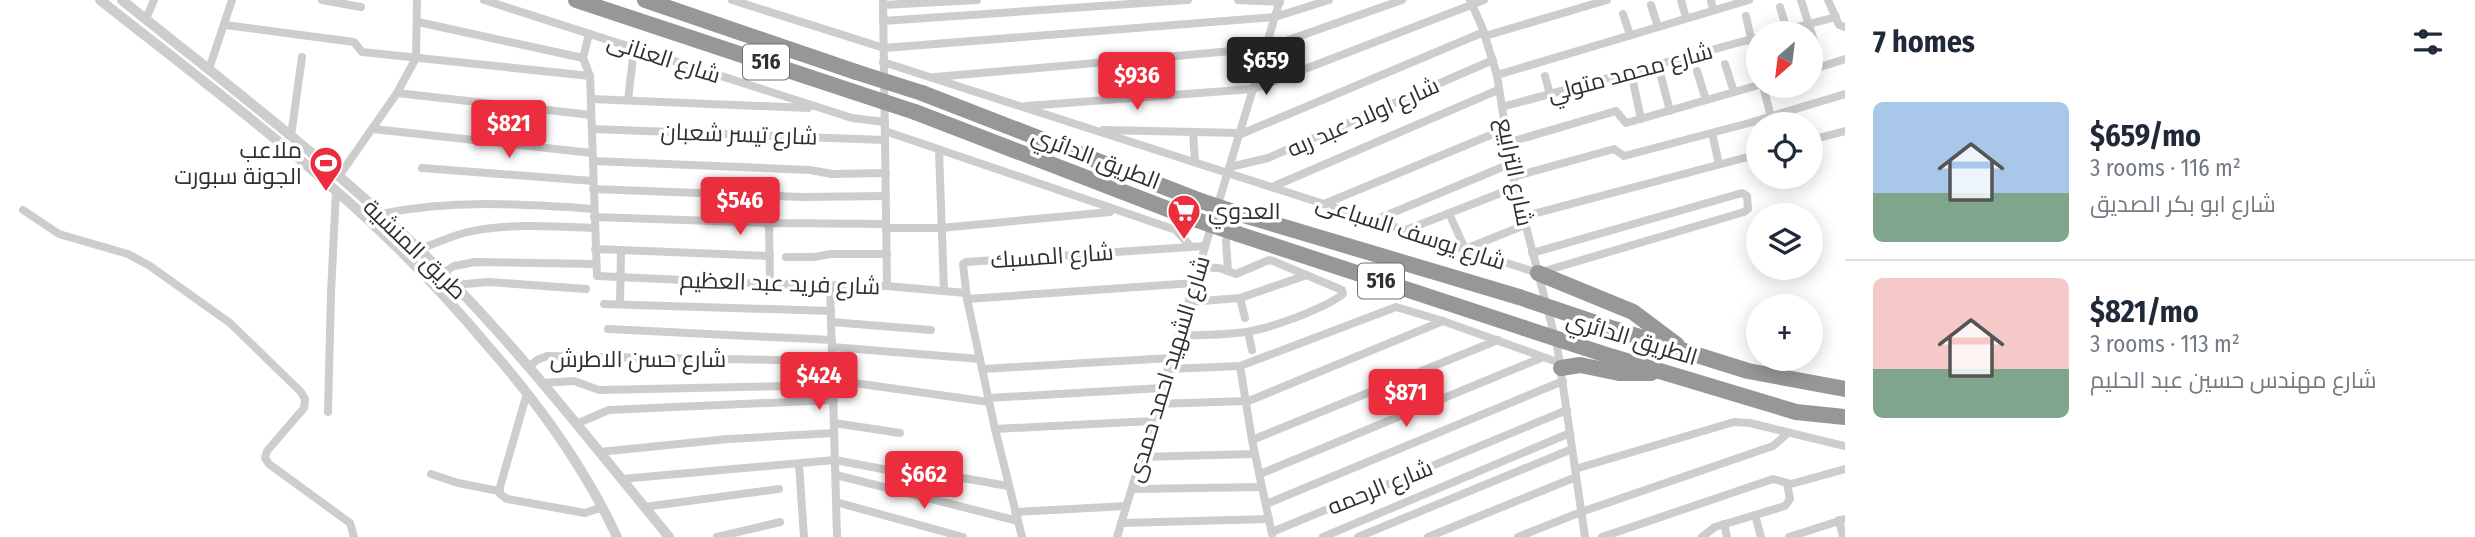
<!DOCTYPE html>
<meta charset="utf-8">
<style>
:root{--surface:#fff;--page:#f6f6f7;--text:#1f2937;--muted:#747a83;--line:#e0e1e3;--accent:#eb2d3d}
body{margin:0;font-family:"Fira Sans Condensed",Cairo,sans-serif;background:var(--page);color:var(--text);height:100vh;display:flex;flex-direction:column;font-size:26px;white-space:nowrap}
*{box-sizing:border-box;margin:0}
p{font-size:23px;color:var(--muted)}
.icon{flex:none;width:38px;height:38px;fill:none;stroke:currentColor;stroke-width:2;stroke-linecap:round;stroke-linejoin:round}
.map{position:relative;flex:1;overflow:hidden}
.drawer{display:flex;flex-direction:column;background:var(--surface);width:630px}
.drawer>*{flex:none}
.needle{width:46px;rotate:208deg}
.tools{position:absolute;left:1746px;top:21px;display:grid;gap:14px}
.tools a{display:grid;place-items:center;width:77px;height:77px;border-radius:50%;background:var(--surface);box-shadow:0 4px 18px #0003;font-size:35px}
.price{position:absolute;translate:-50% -60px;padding:0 16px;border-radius:7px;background:var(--accent);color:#fff;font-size:23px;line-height:46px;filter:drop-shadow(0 2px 4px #0008)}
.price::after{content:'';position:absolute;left:50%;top:42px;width:21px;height:16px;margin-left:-10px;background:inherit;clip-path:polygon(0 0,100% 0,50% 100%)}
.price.on{background:#222;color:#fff}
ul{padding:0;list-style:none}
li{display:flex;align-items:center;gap:21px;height:175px;padding:0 28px}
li+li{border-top:2px solid var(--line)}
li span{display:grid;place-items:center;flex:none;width:196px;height:140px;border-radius:10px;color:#555}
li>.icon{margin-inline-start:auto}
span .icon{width:84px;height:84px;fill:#fffc;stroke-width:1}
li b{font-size:30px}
h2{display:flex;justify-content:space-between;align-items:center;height:84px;padding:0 28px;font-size:30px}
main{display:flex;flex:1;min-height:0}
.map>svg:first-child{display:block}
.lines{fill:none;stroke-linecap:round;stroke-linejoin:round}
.minor{stroke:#cdcdcd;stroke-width:8}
.tertiary{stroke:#cdcdcd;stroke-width:10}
.motorway{stroke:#979797;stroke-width:16}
.motorway-bridge{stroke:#979797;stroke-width:16}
.labels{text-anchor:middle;stroke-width:7;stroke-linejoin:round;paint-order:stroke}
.shield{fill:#fff;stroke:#6e6e6e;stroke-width:2}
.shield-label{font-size:21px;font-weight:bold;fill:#303030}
.street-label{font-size:23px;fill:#303030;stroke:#fff}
.poi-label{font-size:23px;fill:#303030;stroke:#fff;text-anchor:end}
</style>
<main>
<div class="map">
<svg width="1845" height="537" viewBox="0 0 1845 537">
<rect width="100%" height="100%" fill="#fff"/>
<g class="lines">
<!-- minor -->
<g class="minor">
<path d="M322 0 361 7"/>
<path d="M484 0 852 118 885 122"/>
<path d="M732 0 884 48 1275 17 1329 0"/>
<path d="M883 0 887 286"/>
<path d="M1238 0 1280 2"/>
<path d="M1470 0 1482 27 1497 75 1513 177 1557 345 1585 537"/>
<path d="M1681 0 1686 18"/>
<path d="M1711 0 1713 10"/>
<path d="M1801 0 1814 41"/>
<path d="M1828 0 1839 25 1845 27"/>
<path d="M883 5 977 0"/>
<path d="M1651 5 1658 27"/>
<path d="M1780 7 1787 30"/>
<path d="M1623 14 1630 35"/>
<path d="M1746 16 1756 61"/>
<path d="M146 19 154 0"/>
<path d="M883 21 1188 0"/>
<path d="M418 22 583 58"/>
<path d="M225 25 354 42 362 52 590 76"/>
<path d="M1774 33 1836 17"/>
<path d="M589 34 583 58 590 76 597 276 770 284 887 286 966 293"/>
<path d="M1485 36 1607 0"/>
<path d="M883 62 1538 273 1744 212 1748 209 1747 196 1742 193 1532 253"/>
<path d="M1725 64 1734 92"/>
<path d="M1658 65 1670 111"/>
<path d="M209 69 232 0"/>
<path d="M1811 70 1845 59"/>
<path d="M1697 71 1706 100"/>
<path d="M1631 72 1641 119"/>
<path d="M1497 75 1749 0"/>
<path d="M1545 76 1550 94"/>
<path d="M935 77 1266 48 1402 0"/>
<path d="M1763 86 1771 117"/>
<path d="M397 93 591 115"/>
<path d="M591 99 808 108"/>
<path d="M628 100 634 49"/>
<path d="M1026 106 1253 89 1484 0"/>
<path d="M1502 107 1759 37"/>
<path d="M373 129 592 153"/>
<path d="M592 129 885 140"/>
<path d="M1103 130 1241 133"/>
<path d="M885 131 1176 230 1190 246"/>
<path d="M1193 132 1195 162"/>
<path d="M1712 133 1719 164"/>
<path d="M1241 134 1484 32"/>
<path d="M291 136 302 57"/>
<path d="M1811 140 1845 131"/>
<path d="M1507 143 1616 111 1626 123 1759 85"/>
<path d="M939 150 944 291"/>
<path d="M593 161 810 170 832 174 886 173"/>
<path d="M1230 167 1268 158 1493 60"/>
<path d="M422 168 593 181"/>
<path d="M339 176 397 93 416 58 417 0"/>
<path d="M1513 177 1614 149 1624 156 1749 123 1845 94"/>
<path d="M1272 187 1498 90"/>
<path d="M593 189 803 197 886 196"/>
<path d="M1324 204 1505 129"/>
<path d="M23 210 59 234 128 254 150 266 230 323 301 392 305 399 304 408 267 451 265 458 269 464 350 523 354 537"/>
<path d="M1449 213 1465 249 1525 225"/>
<path d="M381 214C453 199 521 204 594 209"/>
<path d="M594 217 769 223 886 224"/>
<path d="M1522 217 1759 154"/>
<path d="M1375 220 1510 164"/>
<path d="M707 221V193"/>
<path d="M769 223 770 284"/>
<path d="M886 228H940L1110 212"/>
<path d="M1406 230 1516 187"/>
<path d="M1226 241 1228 271"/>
<path d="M595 249 770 256"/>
<path d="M418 250C433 244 449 237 464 233 506 222 552 227 594 228"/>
<path d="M786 257H814L831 254H887"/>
<path d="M443 273 454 266 475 262 595 264"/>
<path d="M454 285 489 282 586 289"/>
<path d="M830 285 837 537"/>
<path d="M1240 298 1245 318"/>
<path d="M967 299 1194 283"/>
<path d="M1189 302 1240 298 1307 275"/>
<path d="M604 304 831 311"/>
<path d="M620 304 621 250"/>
<path d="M831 322 931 330"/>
<path d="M608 329 832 340"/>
<path d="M1248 332 1252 350"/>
<path d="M1179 336C1201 335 1224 335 1246 332 1269 329 1326 308 1343 294L1342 290 1273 261 1269 260 1236 274 1219 268 1199 267"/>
<path d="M832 347 980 359"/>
<path d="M530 366 537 360 547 356 832 361"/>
<path d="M1240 366 1252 440 1272 534"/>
<path d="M982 369 1172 358"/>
<path d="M1168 369 1240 366 1396 307 1443 321 1560 363"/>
<path d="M833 380 989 402"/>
<path d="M543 383 574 381 599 390 833 385"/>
<path d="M527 393 500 487V494L507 499 585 513 603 507"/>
<path d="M988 398 1162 388"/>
<path d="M1246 402 1443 321"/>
<path d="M1157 404 1246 401"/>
<path d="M328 412 331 294 336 191"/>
<path d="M834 423 900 433"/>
<path d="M576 424 609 410 834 400"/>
<path d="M995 429 1152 421"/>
<path d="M1252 440 1498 340"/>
<path d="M599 452 728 439 834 433"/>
<path d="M1141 457 1255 454"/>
<path d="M799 464 804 537"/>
<path d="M1575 469 1734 422 1750 423 1845 446"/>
<path d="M431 474 458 483 499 491"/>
<path d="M940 474 1008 486"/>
<path d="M1260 474 1541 358"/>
<path d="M836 475 1018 521"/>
<path d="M621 479 835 460 935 479"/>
<path d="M1132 489 1262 487"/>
<path d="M836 502 963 537"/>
<path d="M1266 504 1563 381"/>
<path d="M644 507 779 489"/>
<path d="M1015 512 1126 506"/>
<path d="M1755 515 1761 537"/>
<path d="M1839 520 1843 537"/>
<path d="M1121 523 1269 519"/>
<path d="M1724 524 1727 537"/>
<path d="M1272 532 1567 410"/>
<path d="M717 537 780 522"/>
<path d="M1022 537 995 429 967 299 963 264 966 262 1205 246"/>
<path d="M1117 537 1280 0"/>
<path d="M1323 537 1570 433"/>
<path d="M1358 537 1572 449"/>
<path d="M1428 537 1576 477"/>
<path d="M1518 537 1581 512 1773 446 1788 433"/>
<path d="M1602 537 1773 479 1791 484 1845 469"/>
<path d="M1702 537 1715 527 1785 506 1790 499 1787 483"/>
<path d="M1789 537 1845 519"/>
</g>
<!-- tertiary -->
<g class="tertiary">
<path d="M100 0C185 67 271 132 351 204 400 248 445 295 487 345 539 404 584 466 617 537"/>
<path d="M122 0C232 89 346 174 445 275 525 357 596 448 669 537"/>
</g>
<!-- motorway -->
<g class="motorway">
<path d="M576 0 851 91"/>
<path d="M645 0 856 72"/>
<path d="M922 93 1198 200"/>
<path d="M915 112 1191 218"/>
<path d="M1237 213 1519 297"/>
<path d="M1238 234 1524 328"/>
<path d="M1538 273 1633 312 1677 345"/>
<path d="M1614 329 1748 371 1845 389"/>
<path d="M1613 357 1796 412 1845 417"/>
<path d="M1561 368 1580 365 1619 373H1651"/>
</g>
<!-- motorway-bridge -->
<g class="motorway-bridge">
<path d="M856 72 922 93"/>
<path d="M851 91 915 112"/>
<path d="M1198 200 1237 213"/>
<path d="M1191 218 1238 234"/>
<path d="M1519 297 1614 329"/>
<path d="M1524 328 1613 357"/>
</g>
</g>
<!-- icons -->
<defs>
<symbol id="stadium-pin" viewBox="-11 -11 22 30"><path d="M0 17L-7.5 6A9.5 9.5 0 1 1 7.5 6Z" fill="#eb2d3d" stroke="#fff"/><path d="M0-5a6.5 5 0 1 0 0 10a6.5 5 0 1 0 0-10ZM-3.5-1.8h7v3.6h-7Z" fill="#fff"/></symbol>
<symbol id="supermarket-pin" viewBox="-11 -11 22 30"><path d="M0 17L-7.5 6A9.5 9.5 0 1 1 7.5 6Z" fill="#eb2d3d" stroke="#fff"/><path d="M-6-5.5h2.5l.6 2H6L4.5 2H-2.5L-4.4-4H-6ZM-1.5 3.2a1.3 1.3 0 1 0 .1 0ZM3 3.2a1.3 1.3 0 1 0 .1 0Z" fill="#fff"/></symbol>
</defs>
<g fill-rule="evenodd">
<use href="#stadium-pin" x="307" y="144" width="38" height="52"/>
<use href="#supermarket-pin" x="1165" y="192" width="38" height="52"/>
</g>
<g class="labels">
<!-- shield labels -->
<g class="shield">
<rect x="743" y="44.5" width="46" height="35" rx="5"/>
<rect x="1358" y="263.5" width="46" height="35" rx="5"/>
</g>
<g class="shield-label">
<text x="766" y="69">516</text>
<text x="1381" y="288">516</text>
</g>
<!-- street labels -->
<g class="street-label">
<text transform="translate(664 58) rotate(18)" y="8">شارع العنانى</text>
<text transform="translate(1630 72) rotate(-15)" y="8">شارع محمد متولي</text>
<text transform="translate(1363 117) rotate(-24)" y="8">شارع اولاد عبد ربه</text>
<text transform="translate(739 134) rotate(2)" y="8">شارع تيسر شعبان</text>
<text transform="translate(1096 158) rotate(21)" y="8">الطريق الدائري</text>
<text transform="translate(1515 172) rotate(79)" y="8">شارع الترابيع</text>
<text transform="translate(1411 232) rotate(18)" y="8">شارع يوسف السباعى</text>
<text transform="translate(415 249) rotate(44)" y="8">طريق المنشية</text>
<text transform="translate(1052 256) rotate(-4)" y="8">شارع المسبك</text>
<text transform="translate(780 283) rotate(2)" y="8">شارع فريد عبد العظيم</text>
<text transform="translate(1632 338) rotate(17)" y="8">الطريق الدائري</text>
<text x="638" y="367">شارع حسن الاطرش</text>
<text transform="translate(1168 369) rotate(-73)" y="8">شارع الشهيد احمد حمدى</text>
<text transform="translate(1380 487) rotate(-22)" y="8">شارع الرحمه</text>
</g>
<!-- poi labels -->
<g class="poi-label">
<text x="302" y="158">ملاعب<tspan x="302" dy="26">الجونة سبورت</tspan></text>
<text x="1208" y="219" text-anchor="start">العدوي</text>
</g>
</g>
</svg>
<div class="tools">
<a><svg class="needle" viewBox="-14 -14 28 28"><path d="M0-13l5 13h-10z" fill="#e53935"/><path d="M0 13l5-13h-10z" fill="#747a83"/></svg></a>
<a><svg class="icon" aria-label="locate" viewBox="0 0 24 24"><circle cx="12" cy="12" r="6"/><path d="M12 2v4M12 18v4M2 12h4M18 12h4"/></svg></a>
<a><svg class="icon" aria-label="layers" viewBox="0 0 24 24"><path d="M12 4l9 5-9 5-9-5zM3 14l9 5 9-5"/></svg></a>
<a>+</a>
</div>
<b class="price on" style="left:1266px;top:97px">$659</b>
<b class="price" style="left:1137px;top:112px">$936</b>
<b class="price" style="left:509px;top:160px">$821</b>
<b class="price" style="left:740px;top:237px">$546</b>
<b class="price" style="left:819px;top:412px">$424</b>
<b class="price" style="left:1406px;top:429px">$871</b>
<b class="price" style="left:924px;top:511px">$662</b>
</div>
<section class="drawer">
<h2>7 homes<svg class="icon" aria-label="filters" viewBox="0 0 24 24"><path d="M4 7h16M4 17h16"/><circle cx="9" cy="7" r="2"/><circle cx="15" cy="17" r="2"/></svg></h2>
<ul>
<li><span style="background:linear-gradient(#a9c7e8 65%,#7fa58c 0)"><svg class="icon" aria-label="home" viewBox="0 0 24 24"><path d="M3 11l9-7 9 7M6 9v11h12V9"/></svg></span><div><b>$659/mo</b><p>3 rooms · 116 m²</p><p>شارع ابو بكر الصديق</p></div></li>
<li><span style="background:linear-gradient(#f6c9c9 65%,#7fa58c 0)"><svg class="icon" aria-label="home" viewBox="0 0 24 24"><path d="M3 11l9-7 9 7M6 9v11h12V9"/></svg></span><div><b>$821/mo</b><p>3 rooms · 113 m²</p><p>شارع مهندس حسين عبد الحليم</p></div></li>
</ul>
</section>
</main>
